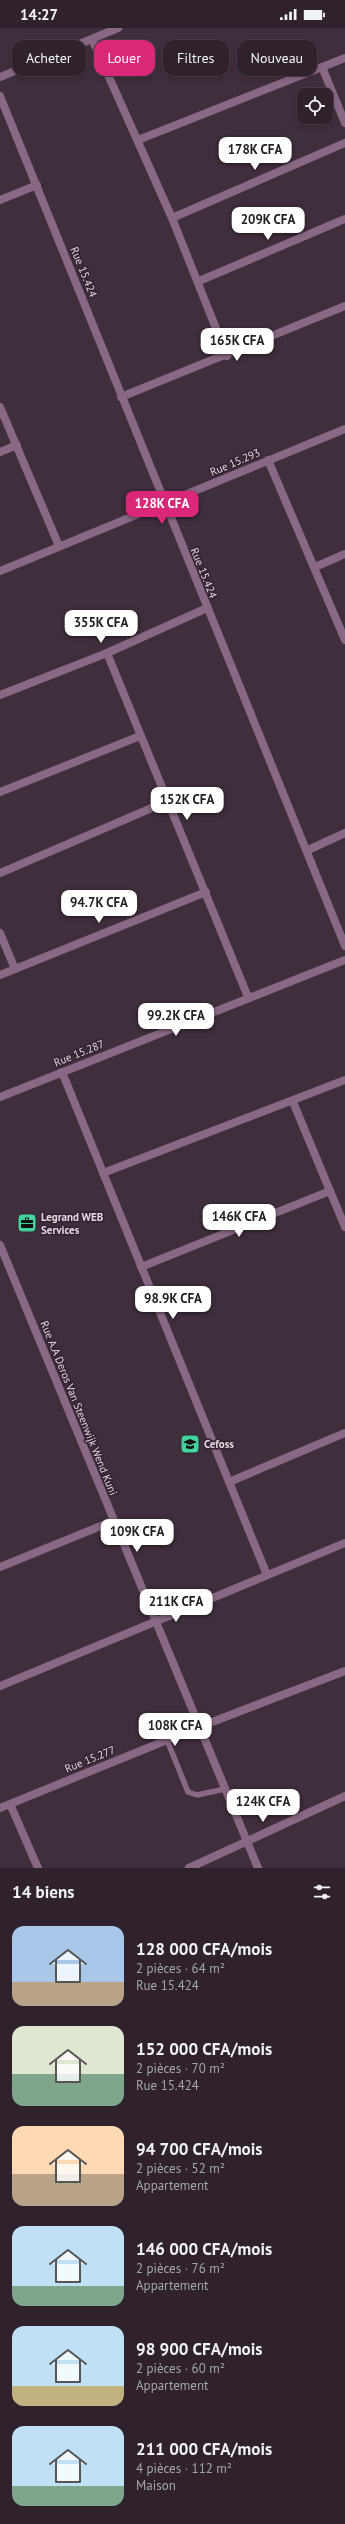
<!DOCTYPE html>
<html lang="fr">
<meta charset="utf-8">
<style>
:root{--surface:#2f222d;--page:#372a35;--text:#f1f3f6;--muted:#a7a4aa;--line:#4a3f49;--accent:#db2777}
body{margin:0;font-family:"PT Sans",sans-serif;background:var(--page);color:var(--text);height:100vh;display:flex;flex-direction:column;font-size:15px;white-space:nowrap}
*{box-sizing:border-box;margin:0}
p{font-size:13px;color:var(--muted)}
.icon{flex:none;width:22px;height:22px;fill:none;stroke:currentColor;stroke-width:2;stroke-linecap:round;stroke-linejoin:round}
.map{position:relative;height:1840px;overflow:hidden}
.sheet{display:flex;flex-direction:column;background:var(--surface);flex:1}
.sheet>*{flex:none}
.banner{position:absolute;left:12px;top:12px;width:321px;height:36px;display:flex;gap:8px}
.controls{position:absolute;left:297px;top:60px;display:grid;gap:8px}
.controls a{display:grid;place-items:center;width:36px;height:36px;border-radius:8px;background:var(--surface);box-shadow:0 2px 6px #0003,0 0 0 1px var(--line);font-size:20px}
.price{position:absolute;translate:-50% -34px;padding:0 9px;border-radius:8px;background:#fff;color:#222;font-size:13px;line-height:26px;filter:drop-shadow(0 1px 2px #0008)}
.price::after{content:'';position:absolute;left:50%;top:24px;width:12px;height:9px;margin-left:-6px;background:inherit;clip-path:polygon(0 0,100% 0,50% 100%)}
.price.current{background:var(--accent);color:#fff}
ul{padding:0;list-style:none}
li{display:flex;align-items:center;gap:12px;height:100px;padding:0 12px}
li span{display:grid;place-items:center;flex:none;width:112px;height:80px;border-radius:12px;color:#555}
li>.icon{margin-inline-start:auto}
span .icon{width:48px;height:48px;fill:#fffc;stroke-width:1}
li b{font-size:17px}
h2{display:flex;justify-content:space-between;align-items:center;height:48px;padding:0 12px;font-size:17px}
.tag{padding:0 14px;border-radius:12px;background:var(--surface);box-shadow:0 2px 6px #0003,0 0 0 1px var(--line);font-size:14px;line-height:36px}
.tag.current{background:var(--accent);color:#fff}
.status{display:flex;justify-content:space-between;align-items:center;height:28px;padding:0 20px;background:var(--surface);direction:ltr}
.status svg{height:11px;fill:currentColor}
.map>svg:first-child{display:block}
.lines{fill:none;stroke-linecap:round;stroke-linejoin:round}
.lane{stroke:#896883;stroke-width:5.5}
.street{stroke:#896883;stroke-width:8}
.labels{text-anchor:middle;stroke-width:3.5;stroke-linejoin:round;paint-order:stroke}
.street-label{font-size:11px;fill:#e3d8e1;stroke:#352432}
.poi-label{font-size:11px;font-weight:bold;fill:#e3d8e1;stroke:#352432;text-anchor:start}
</style>
<div class="status"><b>14:27</b><svg viewBox="0 0 49 12"><path d="M0 12V9h3v3zM5 12V6h3v6zM10 12V3h3v9zM15 12V0h3v12zM26 1h20v11H26zM47 4h2v5h-2z"/></svg></div>
<div class="map">
<svg width="345" height="1840" viewBox="0 0 345 1840">
<rect width="100%" height="100%" fill="#3f2e3c"/>
<g class="lines">
<!-- lane -->
<path class="lane" d="M167 1712 188 1764 197 1767 225 1761"/>
<!-- street -->
<g class="street">
<path d="M92 11 172 190 227 328"/>
<path d="M322 39 345 95"/>
<path d="M0 49 118 0"/>
<path d="M0 68 345 918"/>
<path d="M138 112 345 30"/>
<path d="M0 172 37 157"/>
<path d="M172 190 345 115"/>
<path d="M199 253 345 191"/>
<path d="M121 369 345 278"/>
<path d="M0 379 59 518"/>
<path d="M0 424 17 417"/>
<path d="M268 432 345 612"/>
<path d="M315 539 345 526"/>
<path d="M0 543 345 401"/>
<path d="M107 625 248 969"/>
<path d="M0 667 107 625 207 580"/>
<path d="M0 764 140 708"/>
<path d="M308 822 345 805"/>
<path d="M0 845 168 773"/>
<path d="M0 905 15 941"/>
<path d="M0 947 206 864"/>
<path d="M62 1044 267 1547"/>
<path d="M0 1069 345 932"/>
<path d="M293 1074 345 1199"/>
<path d="M103 1145 345 1052"/>
<path d="M0 1217 258 1840"/>
<path d="M141 1239 330 1163"/>
<path d="M229 1454 345 1405"/>
<path d="M0 1539 113 1493"/>
<path d="M0 1658 345 1515"/>
<path d="M10 1776 38 1840"/>
<path d="M0 1780 199 1699 345 1643"/>
<path d="M189 1840 345 1768"/>
</g>
</g>
<!-- icons -->
<defs>
<symbol id="office-square" viewBox="-11 -11 22 22"><rect x="-9" y="-9" width="18" height="18" rx="4" fill="#41d4a1" stroke="#352432"/><path d="M-6-3h4V-5.5h4V-3h4V5H-6ZM-1-4.5V-3h2v-1.5ZM-6 0V1H6V0Z" fill="#111"/></symbol>
<symbol id="school-square" viewBox="-11 -11 22 22"><rect x="-9" y="-9" width="18" height="18" rx="4" fill="#41d4a1" stroke="#352432"/><path d="M0-5L7-2L0 1L-7-2ZM-4 1L0 2.5L4 1V4Q0 6-4 4Z" fill="#111"/></symbol>
</defs>
<g fill-rule="evenodd">
<use href="#office-square" x="16" y="1184" width="22" height="22"/>
<use href="#school-square" x="179" y="1405" width="22" height="22"/>
</g>
<g class="labels">
<!-- street labels -->
<g class="street-label">
<text transform="translate(84 244) rotate(68)" y="4">Rue 15.424</text>
<text transform="translate(235 434) rotate(-23)" y="4">Rue 15.293</text>
<text transform="translate(204 545) rotate(68)" y="4">Rue 15.424</text>
<text transform="translate(79 1025) rotate(-22)" y="4">Rue 15.287</text>
<text transform="translate(79 1380) rotate(68)" y="4">Rue A.A Deros Van Steenwijk Wend Kuni</text>
<text transform="translate(90 1731) rotate(-22)" y="4">Rue 15.277</text>
</g>
<!-- poi labels -->
<g class="poi-label">
<text x="41" y="1193">Legrand WEB<tspan x="41" dy="13">Services</tspan></text>
<text x="204" y="1420">Cefoss</text>
</g>
</g>
</svg>
<div class="controls">
<a><svg class="icon" aria-label="locate" viewBox="0 0 24 24"><circle cx="12" cy="12" r="6"/><path d="M12 2v4M12 18v4M2 12h4M18 12h4"/></svg></a>
</div>
<b class="price" style="left:255px;top:143px">178K CFA</b>
<b class="price" style="left:268px;top:213px">209K CFA</b>
<b class="price" style="left:237px;top:334px">165K CFA</b>
<b class="price current" style="left:162px;top:497px">128K CFA</b>
<b class="price" style="left:101px;top:616px">355K CFA</b>
<b class="price" style="left:187px;top:793px">152K CFA</b>
<b class="price" style="left:99px;top:896px">94.7K CFA</b>
<b class="price" style="left:176px;top:1009px">99.2K CFA</b>
<b class="price" style="left:239px;top:1210px">146K CFA</b>
<b class="price" style="left:173px;top:1292px">98.9K CFA</b>
<b class="price" style="left:137px;top:1525px">109K CFA</b>
<b class="price" style="left:176px;top:1595px">211K CFA</b>
<b class="price" style="left:175px;top:1719px">108K CFA</b>
<b class="price" style="left:263px;top:1795px">124K CFA</b>
<div class="banner">
<a class="tag">Acheter</a>
<a class="tag current">Louer</a>
<a class="tag">Filtres</a>
<a class="tag">Nouveau</a>
</div>
</div>
<section class="sheet">
<h2>14 biens<svg class="icon" aria-label="filters" viewBox="0 0 24 24"><path d="M4 7h16M4 17h16"/><circle cx="9" cy="7" r="2"/><circle cx="15" cy="17" r="2"/></svg></h2>
<ul>
<li><span style="background:linear-gradient(#a9c7e8 70%,#b9a48a 0)"><svg class="icon" aria-label="home" viewBox="0 0 24 24"><path d="M3 11l9-7 9 7M6 9v11h12V9"/></svg></span><div><b>128 000 CFA/mois</b><p>2 pièces · 64 m²</p><p>Rue 15.424</p></div></li>
<li><span style="background:linear-gradient(#dfe7d0 60%,#7fa58c 0)"><svg class="icon" aria-label="home" viewBox="0 0 24 24"><path d="M3 11l9-7 9 7M6 9v11h12V9"/></svg></span><div><b>152 000 CFA/mois</b><p>2 pièces · 70 m²</p><p>Rue 15.424</p></div></li>
<li><span style="background:linear-gradient(#ffd9b3 60%,#b9a48a 0)"><svg class="icon" aria-label="home" viewBox="0 0 24 24"><path d="M3 11l9-7 9 7M6 9v11h12V9"/></svg></span><div><b>94 700 CFA/mois</b><p>2 pièces · 52 m²</p><p>Appartement</p></div></li>
<li><span style="background:linear-gradient(#bfe0f5 75%,#7fa58c 0)"><svg class="icon" aria-label="home" viewBox="0 0 24 24"><path d="M3 11l9-7 9 7M6 9v11h12V9"/></svg></span><div><b>146 000 CFA/mois</b><p>2 pièces · 76 m²</p><p>Appartement</p></div></li>
<li><span style="background:linear-gradient(#bfe0f5 75%,#c2b280 0)"><svg class="icon" aria-label="home" viewBox="0 0 24 24"><path d="M3 11l9-7 9 7M6 9v11h12V9"/></svg></span><div><b>98 900 CFA/mois</b><p>2 pièces · 60 m²</p><p>Appartement</p></div></li>
<li><span style="background:linear-gradient(#bfe0f5 75%,#7fa58c 0)"><svg class="icon" aria-label="home" viewBox="0 0 24 24"><path d="M3 11l9-7 9 7M6 9v11h12V9"/></svg></span><div><b>211 000 CFA/mois</b><p>4 pièces · 112 m²</p><p>Maison</p></div></li>
</ul>
</section>
